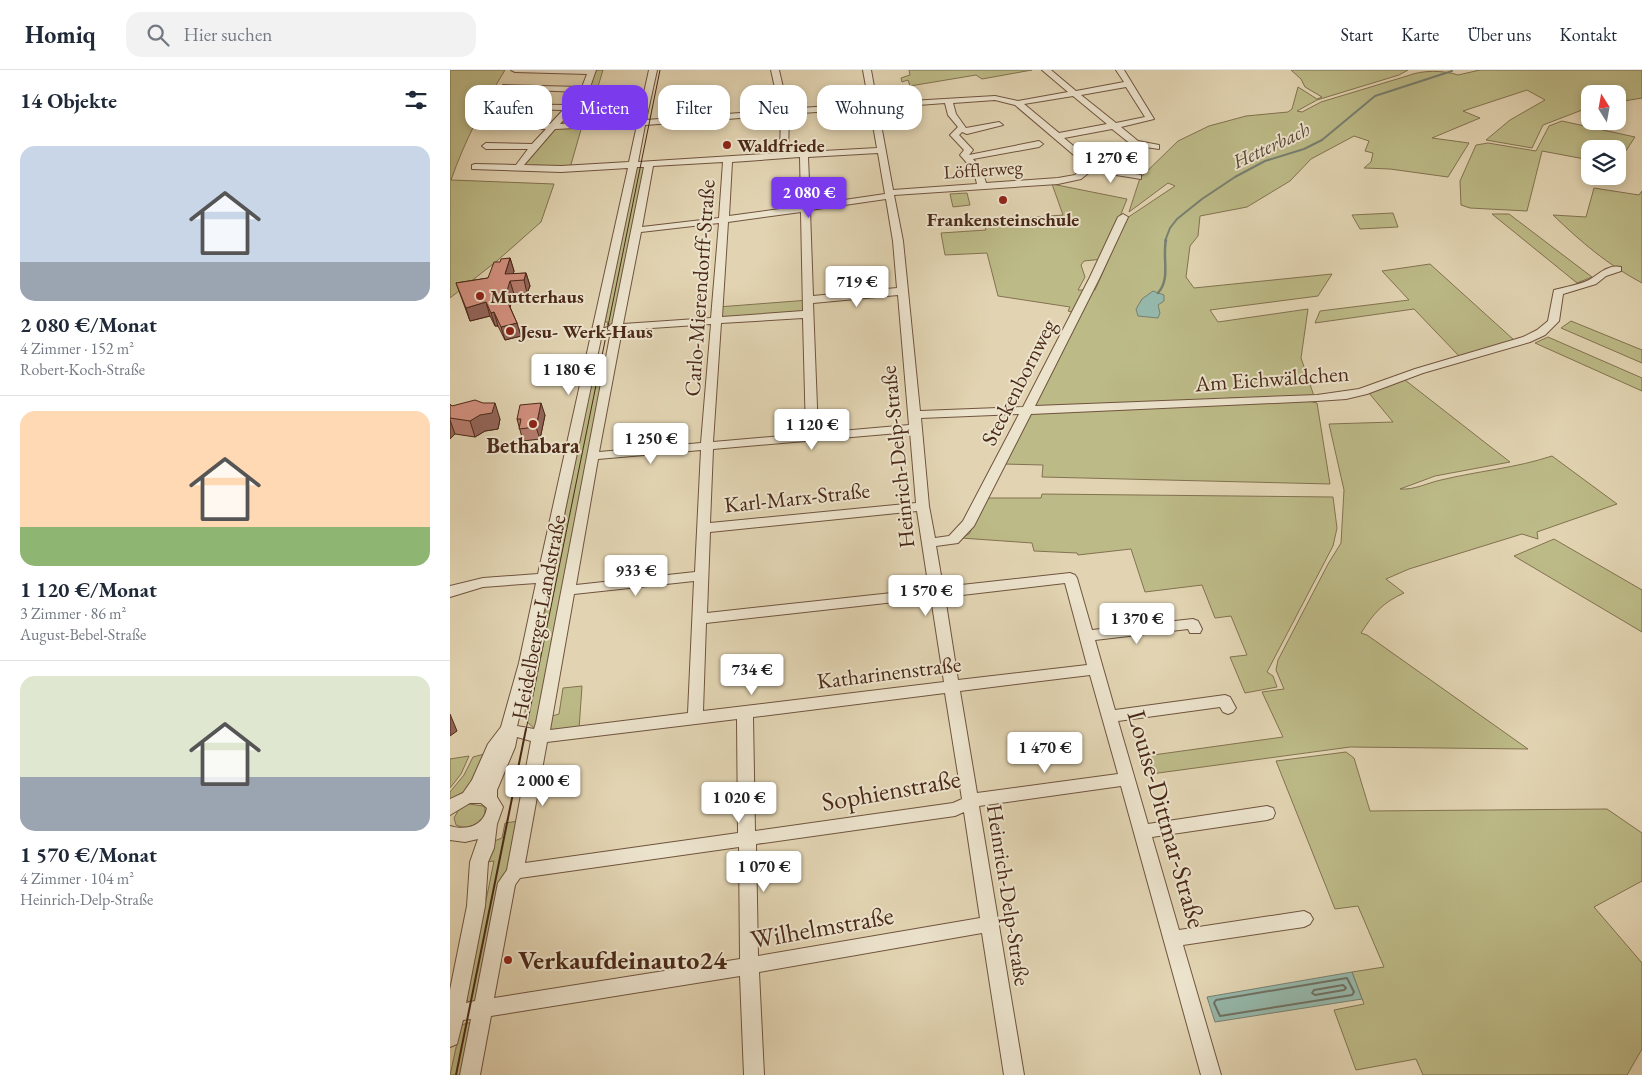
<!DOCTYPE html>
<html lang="de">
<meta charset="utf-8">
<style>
:root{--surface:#fff;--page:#f2f2f3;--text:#1f2937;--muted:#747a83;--line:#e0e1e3;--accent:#7c3aed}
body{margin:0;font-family:"EB Garamond",serif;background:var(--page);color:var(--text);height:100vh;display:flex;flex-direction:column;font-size:19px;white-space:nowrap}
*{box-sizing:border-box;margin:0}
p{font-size:16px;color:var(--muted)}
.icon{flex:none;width:28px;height:28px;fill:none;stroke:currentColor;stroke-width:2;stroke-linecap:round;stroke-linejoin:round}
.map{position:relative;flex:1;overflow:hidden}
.drawer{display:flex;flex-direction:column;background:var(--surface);width:450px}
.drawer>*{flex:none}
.guide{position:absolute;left:15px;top:15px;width:475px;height:45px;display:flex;gap:10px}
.needle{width:32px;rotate:349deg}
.fabs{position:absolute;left:1131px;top:15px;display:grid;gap:10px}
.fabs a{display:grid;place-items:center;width:45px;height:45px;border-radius:10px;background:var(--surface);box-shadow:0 2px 8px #0003;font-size:25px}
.price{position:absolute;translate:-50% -42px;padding:0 11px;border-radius:5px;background:#fff;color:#222;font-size:16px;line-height:32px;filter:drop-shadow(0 1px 2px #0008)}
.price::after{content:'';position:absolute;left:50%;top:30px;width:15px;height:11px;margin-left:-8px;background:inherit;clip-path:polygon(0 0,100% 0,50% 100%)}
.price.active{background:var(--accent);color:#fff}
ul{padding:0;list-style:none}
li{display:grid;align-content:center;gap:10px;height:265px;padding:0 20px}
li+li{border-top:1px solid var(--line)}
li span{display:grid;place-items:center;height:155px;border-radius:15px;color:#555}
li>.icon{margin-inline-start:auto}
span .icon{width:90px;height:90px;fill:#fffc;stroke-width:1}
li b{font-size:21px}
h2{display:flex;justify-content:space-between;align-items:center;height:60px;padding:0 20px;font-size:21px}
.chip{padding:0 18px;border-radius:15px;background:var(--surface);box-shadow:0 2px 8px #0003;font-size:18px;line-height:45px}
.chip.active{background:var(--accent);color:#fff}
header{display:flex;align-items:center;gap:30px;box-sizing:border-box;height:70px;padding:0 25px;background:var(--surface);border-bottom:1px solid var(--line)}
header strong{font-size:24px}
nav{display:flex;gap:28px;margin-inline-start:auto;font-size:18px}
.search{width:350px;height:45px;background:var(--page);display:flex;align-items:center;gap:12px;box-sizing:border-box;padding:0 18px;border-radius:15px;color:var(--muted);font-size:19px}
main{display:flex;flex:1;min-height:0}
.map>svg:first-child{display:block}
.green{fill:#bcba87;stroke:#837250}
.water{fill:#95b8ab;stroke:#777f70}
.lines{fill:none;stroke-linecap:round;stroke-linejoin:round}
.shore{stroke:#707062;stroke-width:2}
.stream-far1{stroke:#777f70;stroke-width:2}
.stream{stroke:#777f70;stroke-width:2.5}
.minor-casing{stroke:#70543e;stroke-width:2}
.minor{fill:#ece3cd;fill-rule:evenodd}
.tram-far1{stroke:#4a2918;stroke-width:1}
.tram{stroke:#4a2918;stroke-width:2}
.wall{fill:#b57c6d;stroke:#4a2918}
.shaded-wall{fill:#936559;stroke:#4a2918}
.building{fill:#d2907f;stroke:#4a2918}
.poi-dot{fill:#8f2418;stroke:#ece3cd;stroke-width:2}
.labels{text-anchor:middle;stroke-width:4;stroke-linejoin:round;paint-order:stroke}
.far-poi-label{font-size:19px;font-weight:bold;fill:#4a2918;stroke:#ece3cd;text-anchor:start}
.far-street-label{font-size:19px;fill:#4a2918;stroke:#ece3cd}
.far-water-label{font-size:20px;font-style:italic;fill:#594635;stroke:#ece3cd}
.street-label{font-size:22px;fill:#4a2918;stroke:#ece3cd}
.poi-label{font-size:22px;font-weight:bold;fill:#4a2918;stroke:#ece3cd}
.near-street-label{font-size:26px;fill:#4a2918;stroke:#ece3cd}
.near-poi-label{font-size:26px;font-weight:bold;fill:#4a2918;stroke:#ece3cd;text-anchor:start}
</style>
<header>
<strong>Homiq</strong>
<div class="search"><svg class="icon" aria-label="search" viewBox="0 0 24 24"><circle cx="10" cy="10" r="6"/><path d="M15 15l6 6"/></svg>Hier suchen</div>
<nav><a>Start</a><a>Karte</a><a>Über uns</a><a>Kontakt</a></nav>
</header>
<main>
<section class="drawer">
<h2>14 Objekte<svg class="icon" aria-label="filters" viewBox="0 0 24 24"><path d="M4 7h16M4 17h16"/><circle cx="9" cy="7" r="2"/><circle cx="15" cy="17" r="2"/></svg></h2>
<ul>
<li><span style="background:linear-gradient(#c9d6e8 75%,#9aa5b1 0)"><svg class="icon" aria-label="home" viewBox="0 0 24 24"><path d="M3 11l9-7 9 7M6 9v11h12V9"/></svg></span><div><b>2 080 €/Monat</b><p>4 Zimmer · 152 m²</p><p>Robert-Koch-Straße</p></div></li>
<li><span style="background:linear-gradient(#ffd9b3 75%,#8fb573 0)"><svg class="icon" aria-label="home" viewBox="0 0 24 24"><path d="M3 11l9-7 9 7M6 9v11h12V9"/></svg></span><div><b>1 120 €/Monat</b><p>3 Zimmer · 86 m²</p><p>August-Bebel-Straße</p></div></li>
<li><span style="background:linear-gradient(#dfe7d0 65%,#9aa5b1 0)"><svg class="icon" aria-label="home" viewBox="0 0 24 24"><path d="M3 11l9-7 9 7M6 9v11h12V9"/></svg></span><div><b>1 570 €/Monat</b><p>4 Zimmer · 104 m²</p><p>Heinrich-Delp-Straße</p></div></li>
</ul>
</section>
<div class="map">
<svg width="1192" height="1005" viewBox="0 0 1192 1005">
<rect width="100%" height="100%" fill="#e2d4b2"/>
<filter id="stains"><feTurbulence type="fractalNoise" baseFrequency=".004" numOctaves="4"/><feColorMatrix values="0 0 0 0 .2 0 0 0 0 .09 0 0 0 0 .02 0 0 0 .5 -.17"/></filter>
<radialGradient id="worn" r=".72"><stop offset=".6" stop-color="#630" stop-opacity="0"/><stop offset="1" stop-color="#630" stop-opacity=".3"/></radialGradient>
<!-- green -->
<g class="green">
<path d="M0 0H55C33 36 15 70 1 110L104 114 91 152 48 190 0 228Z"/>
<path d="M145 0H153L137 53H112L111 52 145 4Z"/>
<path d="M459 0H582L532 9 526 5 460 16 458 10 452 12 451 8 460 5Z"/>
<path d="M841 0H958L949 5 867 30 847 41 852 42 871 32 957 6C972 0 993 0 1008 5L1030 0H1192V28L1168 32V24H1140V37L1093 55 1082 78 1036 70 1060 50 1095 30 1077 20 1013 41 1030 48 982 68 1019 73 998 107 940 99 914 98 921 92 923 83 915 81 919 71 904 66 861 89 840 111 797 137 750 146 748 166 740 176 736 207 744 218 882 204 868 226 760 240 768 252 858 239 851 288 864 326 785 328 582 338 630 244 618 241 620 237 548 226 537 183 495 185 491 163 536 160 533 151 613 145 602 114 677 129 653 189 634 191 631 195 635 207 628 220H645L677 148 725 116 718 113 679 142 690 108 728 71 759 56 796 46 838 42 842 39 848 17 867 29 872 27 855 17 851 9Z"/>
<path d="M1112 51 1185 67 1168 93V79H1140V90L1092 81 1077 141 1020 138 1011 135 1010 111 1026 75 1038 73 1086 81 1099 56Z"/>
<path d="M132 56 120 98 76 96 73 95 101 61 113 57Z"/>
<path d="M196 96 164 253 157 255 158 252H155L186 98Z"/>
<path d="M1144 118 1189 125 1192 121V213C1158 195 1131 172 1103 145L1136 147Z"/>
<path d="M517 123 520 135 503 137 500 124Z"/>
<path d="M943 143 948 157 910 159 902 145Z"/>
<path d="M1042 144H1059L1142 207 1127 213Z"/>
<path d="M980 194 1064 270 1010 287 964 239 865 253 870 241 959 230 932 201Z"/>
<path d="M359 230V244L267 251 268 237Z"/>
<path d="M1121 251 1192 280V293L1111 258Z"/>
<path d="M1098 267 1192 308V321L1085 273Z"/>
<path d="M158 293 86 660 76 651 75 642 144 298 148 295Z"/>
<path d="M955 310 1060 392 985 406 950 419C965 420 977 413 991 410 1028 401 1066 398 1102 386L1167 434 1087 462 1088 469 1072 464 959 499 936 509 954 523C932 533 924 543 911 563L917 565 1078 679 900 677 701 704 696 686 833 667 812 622 834 619 826 600 828 590 878 494 891 473 894 420 879 354 943 352 919 323Z"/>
<path d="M858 331 867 333 880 414 592 407 593 395 553 394 578 342Z"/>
<path d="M592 424 883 427 887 458 883 476 817 602 823 606 827 617 795 623 780 587 797 585 781 546 765 548 752 515 695 522 681 479 628 485 627 483 584 481 582 473 511 468 519 464 538 428H591Z"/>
<path d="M1104 469 1192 520V562L1064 486Z"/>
<path d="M132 616 129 659 100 661 98 656 99 647 109 644 113 618Z"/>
<path d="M896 682 904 688 920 741 1157 739 1192 763V811L1144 837 1192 893V979L1177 1005H973L966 989 906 1000 884 940 914 934 902 902 934 897 908 836 885 839 826 691Z"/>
<path d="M38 683 24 715 0 733V722L14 705 23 687Z"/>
<path d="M19 686 11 704 0 718V689Z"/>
<path d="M19 734 33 736 35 738V745C29 755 17 760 6 755L4 748 9 739Z"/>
<path d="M69 751 29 931 19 932 16 929 44 791 37 792 39 773 52 768 55 753Z"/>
<path d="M25 951 17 1005H0L11 955Z"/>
</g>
<!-- water -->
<g class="water">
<path d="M703 221 714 225V231L708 235 710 243 708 248 688 246 686 239 692 229Z"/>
<path d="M902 902 912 929 765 952 757 927Z"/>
</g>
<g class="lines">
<!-- shore -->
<g class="shore">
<path d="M897 908 904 922 902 925 770 946 764 933 766 930Z"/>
<path d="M893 915 896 918 894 920 865 925 862 923 864 920Z"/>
</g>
<!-- stream-far1 -->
<path class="stream-far1" d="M715 171 720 158 727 149 752 129 785 107 815 91 854 79 872 70 925 26 1002 1"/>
<!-- stream -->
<path class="stream" d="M708 223C721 208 712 189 716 170"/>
<defs>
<path id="minor" d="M61 0H146L139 20 110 54 188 50 199 0H207L196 50 330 40 321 0H329L338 39 419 33 413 0H421L427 33 545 26 568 31 618 22 592 0H601L626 21 674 12 666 0H674L704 49 671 57 688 71 709 75V79L682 75 662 59 614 68 639 89 643 96 691 105V109L641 101 631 109 608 114 444 125 453 171 470 341 573 337 640 207 668 147 673 144 678 147 650 207 585 336 867 325 909 319 965 299 1073 267 1087 260 1098 251 1104 220C1115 217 1129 215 1139 210 1149 204 1158 194 1171 197V201L1156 206 1146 214 1113 224 1109 251 1095 265 1080 272 973 303 917 324 896 329 867 331 581 344 524 456 508 473 486 476 493 517 620 503 625 505 627 508 642 560 743 549 748 551 752 559 750 563H740L738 559 645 570 665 640 775 625 780 627 786 638 783 642 778 644 773 642 770 637 668 651 698 754 817 736 823 738 825 743 823 748 817 750 702 767 729 860 854 841 860 844 863 849 860 854 854 857 733 875 771 1005H751L671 716 529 736 574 1005H554L532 863 309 902 314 1005H294L290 906 41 946 30 1005H10L21 949 13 950 7 974 0 977V920L17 836 20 792 28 769 15 772 0 770V756C16 761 34 756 37 738L31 733H20L0 745V729L13 723 22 710 38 674 51 657 69 593 86 513 33 517 0 527V516L33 508 88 504 178 98 111 102 22 99V95L25 94 66 95 78 79H36L32 76 36 73 82 74 96 59 42 58 39 57V53L100 54 113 40 41 38H38V34L118 35 129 22 56 19H53V15L132 17 137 4 65 2ZM676 17 695 47 666 53 631 25ZM623 26 657 54 609 63 574 34ZM545 30 565 35 632 92 634 97 625 105 608 108 536 113 532 100 523 89 589 77 593 74 589 71 519 85 523 80 509 65 512 62 517 64 553 55 549 52 516 58 506 44 503 33ZM495 33 498 45 508 57 500 65 514 80 510 85 524 101 527 114 443 120 428 38ZM420 38 427 78 338 83 339 44ZM331 45 330 83 188 92 195 55ZM187 55 179 92 111 96 74 95 105 59ZM428 83 435 124 360 135 358 87ZM350 87 351 136 279 146 282 92ZM273 92 269 148 192 157 203 96ZM187 97H194L162 255 155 258 161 261 86 653 84 659 67 656 83 593ZM436 129 443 171 447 218 363 226 360 140ZM351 142 353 241 272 247 278 152ZM269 153 261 248 173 254 191 162ZM448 225 459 355 368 363 363 233ZM353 248 356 364 263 372 271 253ZM261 254 251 373 149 382 172 260ZM569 344 513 451 499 466 485 468 479 436 471 348ZM460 362 466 433 260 453 263 379ZM251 380 245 502 126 515 148 389ZM467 441 479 519 257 543 260 462ZM244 511 238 643 100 660 124 524ZM615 513 637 595 508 610 495 527ZM481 528 494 612 253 641 256 553ZM640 605 668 704 527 723 510 621ZM495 623 512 729 503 733 305 761 303 647ZM287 649 288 763 75 793 97 672ZM67 667 81 671 57 800 48 813 25 931 16 933 35 836 38 792 44 778 47 754 53 737 47 727V720L65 677ZM514 742 530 848 308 886 306 774 505 746ZM289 777 290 889 44 928 65 815 70 808Z"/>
</defs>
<!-- minor casing -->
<use href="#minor" class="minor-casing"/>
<!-- minor -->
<use href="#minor" class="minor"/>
<!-- tram-far1 -->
<path class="tram-far1" d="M76 660 210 0"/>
<!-- tram -->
<path class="tram" d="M6 1005 76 659"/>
</g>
<!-- wall -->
<g class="wall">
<path d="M60 188 64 201 63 204 76 203 80 216 77 223 64 224 60 237 67 253 71 266 55 270 48 256H45L40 246 20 251 6 213 38 208 50 192Z"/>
<path d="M0 334 2 336 50 349 48 359 35 361 25 367 5 364 0 369Z"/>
<path d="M95 345 90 369 73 371 67 349Z"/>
</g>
<!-- shaded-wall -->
<g class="shaded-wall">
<path d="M60 188 64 201 61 211H60L64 224 57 247 53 234 55 204Z"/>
<path d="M76 203 80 216 77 223 74 210Z"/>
<path d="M36 232 40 246 20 251 16 238Z"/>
<path d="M44 242 48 256H45L41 243Z"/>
<path d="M67 253 71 266 55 270 51 257Z"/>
<path d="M45 333 50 349 48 359 35 361 25 367 20 351Z"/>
<path d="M91 333 95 345 90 369 86 357Z"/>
<path d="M0 350 5 364 0 369Z"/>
<path d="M0 644 7 661 0 666Z"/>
</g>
<!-- building -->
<g class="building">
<path d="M60 188 55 204 76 203 74 210 60 211 53 234 58 233 67 253 51 257 44 242 41 243 36 232 16 238 6 213 38 208 44 192H50L51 189Z"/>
<path d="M25 330 33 333H45L42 343 30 345 20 351 0 348V334L2 336Z"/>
<path d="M91 333 86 357 69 359 71 349H67L70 335Z"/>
</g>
<!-- markers -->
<g class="poi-dot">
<circle cx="277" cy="75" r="5"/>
<circle cx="553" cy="130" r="5"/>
<circle cx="30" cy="226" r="5"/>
<circle cx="60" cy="261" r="5"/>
<circle cx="83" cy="354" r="5"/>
<circle cx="58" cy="890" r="5"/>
</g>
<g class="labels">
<!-- far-poi labels -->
<g class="far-poi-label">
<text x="287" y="82">Waldfriede</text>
<text x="553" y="156" text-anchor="middle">Frankensteinschule</text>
<text x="40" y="233">Mutterhaus</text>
<text x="70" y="268">Jesu- Werk-Haus</text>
</g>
<!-- far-street labels -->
<g class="far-street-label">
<text transform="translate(533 99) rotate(-4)" y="7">Löfflerweg</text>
</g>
<!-- far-water labels -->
<g class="far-water-label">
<text transform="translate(821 75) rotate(-25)" y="7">Hetterbach</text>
</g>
<!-- street labels -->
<g class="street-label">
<text transform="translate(249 218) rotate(-86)" y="8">Carlo-Mierendorff-Straße</text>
<text transform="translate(822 308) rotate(-4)" y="8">Am Eichwäldchen</text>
<text transform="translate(568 312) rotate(-63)" y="8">Steckenbornweg</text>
<text transform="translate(447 387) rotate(-96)" y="8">Heinrich-Delp-Straße</text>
<text transform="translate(347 427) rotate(-6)" y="8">Karl-Marx-Straße</text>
<text transform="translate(88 547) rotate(-79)" y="8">Heidelberger Landstraße</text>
<text transform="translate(439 602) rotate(-7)" y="8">Katharinenstraße</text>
<text transform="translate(559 825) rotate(81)" y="8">Heinrich-Delp-Straße</text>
</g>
<!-- poi labels -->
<g class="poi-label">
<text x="83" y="383">Bethabara</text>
</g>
<!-- near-street labels -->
<g class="near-street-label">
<text transform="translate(441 720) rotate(-10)" y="9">Sophienstraße</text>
<text transform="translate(717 749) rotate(74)" y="9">Louise-Dittmar-Straße</text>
<text transform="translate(372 857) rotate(-10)" y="9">Wilhelmstraße</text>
</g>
<!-- near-poi labels -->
<g class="near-poi-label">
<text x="68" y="899">Verkaufdeinauto24</text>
</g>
</g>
<rect width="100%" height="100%" filter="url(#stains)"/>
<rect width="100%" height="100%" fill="url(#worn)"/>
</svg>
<div class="fabs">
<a><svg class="needle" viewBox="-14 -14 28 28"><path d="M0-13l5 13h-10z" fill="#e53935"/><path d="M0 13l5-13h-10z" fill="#747a83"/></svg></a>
<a><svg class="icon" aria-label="layers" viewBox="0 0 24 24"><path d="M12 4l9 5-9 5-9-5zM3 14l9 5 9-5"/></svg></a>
</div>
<b class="price" style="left:661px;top:114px">1 270 €</b>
<b class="price active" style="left:359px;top:149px">2 080 €</b>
<b class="price" style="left:407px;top:238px">719 €</b>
<b class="price" style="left:119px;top:326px">1 180 €</b>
<b class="price" style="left:362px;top:381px">1 120 €</b>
<b class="price" style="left:201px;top:395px">1 250 €</b>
<b class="price" style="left:186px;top:527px">933 €</b>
<b class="price" style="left:476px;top:547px">1 570 €</b>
<b class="price" style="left:687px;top:575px">1 370 €</b>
<b class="price" style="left:302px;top:626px">734 €</b>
<b class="price" style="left:595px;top:704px">1 470 €</b>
<b class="price" style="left:93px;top:737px">2 000 €</b>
<b class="price" style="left:289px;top:754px">1 020 €</b>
<b class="price" style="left:314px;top:823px">1 070 €</b>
<div class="guide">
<a class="chip">Kaufen</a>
<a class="chip active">Mieten</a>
<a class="chip">Filter</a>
<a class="chip">Neu</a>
<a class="chip">Wohnung</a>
</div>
</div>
</main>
